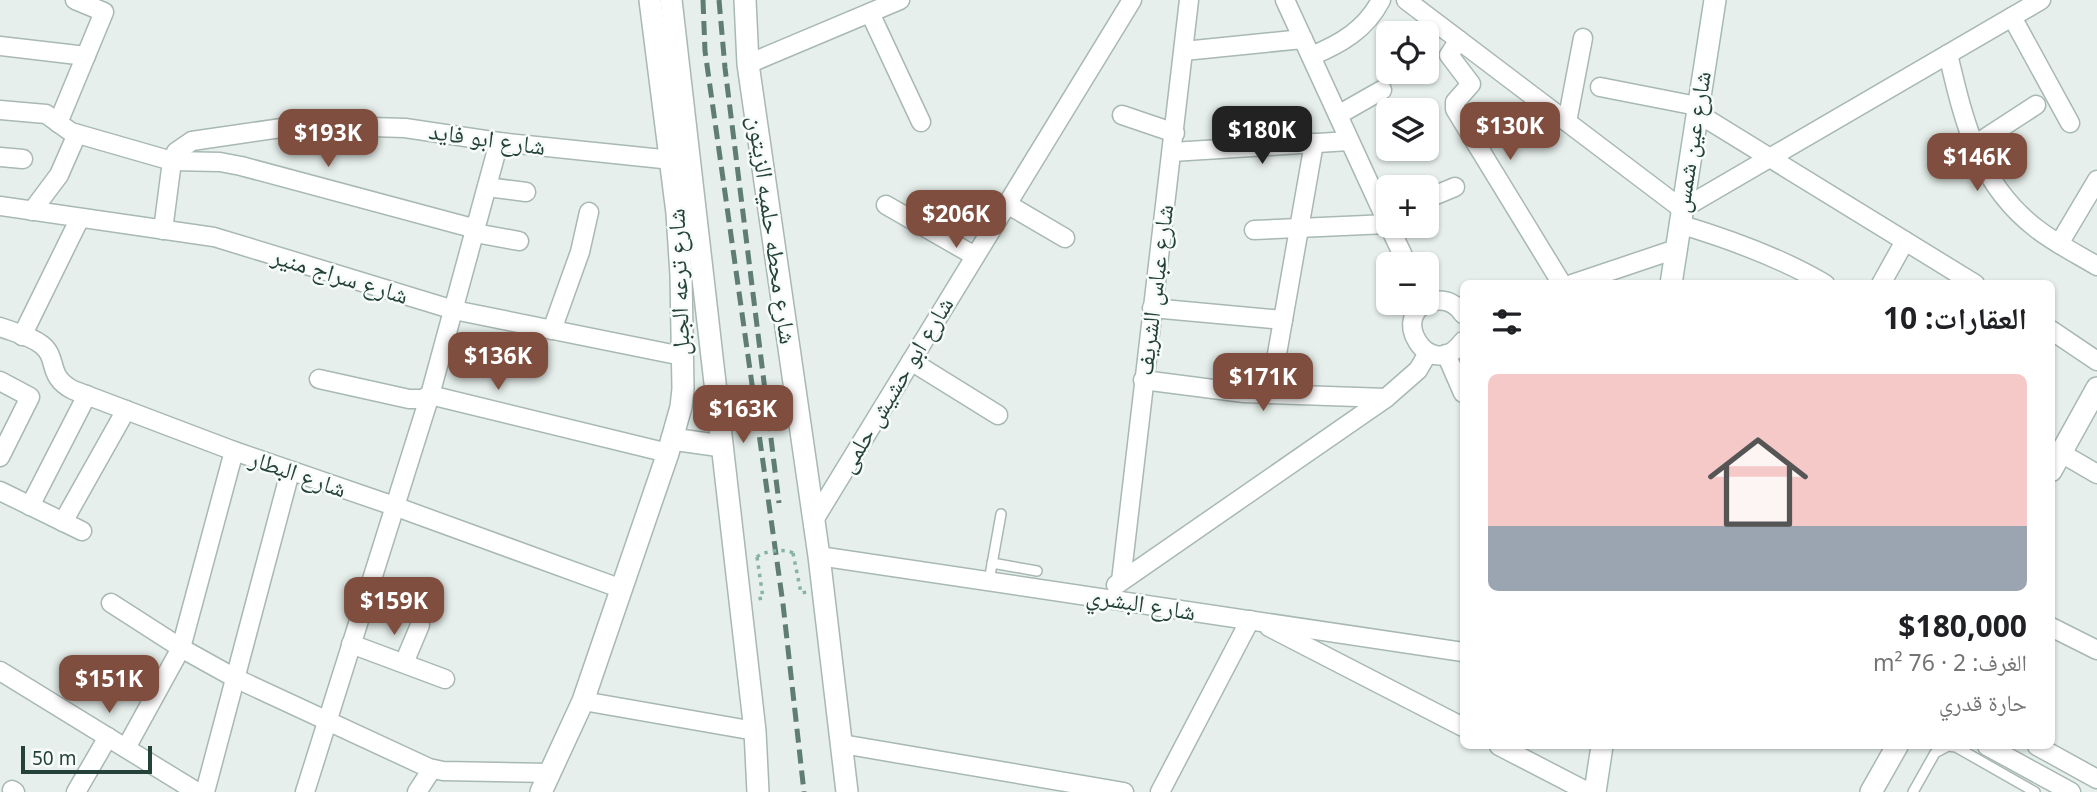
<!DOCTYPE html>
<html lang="ar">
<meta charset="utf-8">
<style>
:root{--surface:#fff;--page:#f6f6f6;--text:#202124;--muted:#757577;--line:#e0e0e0;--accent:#7f4e3f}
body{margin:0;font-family:"Noto Sans","Noto Naskh Arabic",sans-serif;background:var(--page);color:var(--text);direction:rtl;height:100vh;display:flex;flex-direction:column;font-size:26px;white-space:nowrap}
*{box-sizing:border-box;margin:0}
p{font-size:23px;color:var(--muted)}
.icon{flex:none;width:38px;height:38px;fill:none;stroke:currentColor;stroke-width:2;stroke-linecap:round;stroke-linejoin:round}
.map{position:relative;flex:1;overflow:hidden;direction:ltr}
.drawer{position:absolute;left:1460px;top:280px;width:595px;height:469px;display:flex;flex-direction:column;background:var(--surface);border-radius:10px;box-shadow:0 2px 5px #0004;direction:rtl}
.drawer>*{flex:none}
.controls{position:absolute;left:1376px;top:21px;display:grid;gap:14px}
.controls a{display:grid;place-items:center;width:63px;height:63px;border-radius:10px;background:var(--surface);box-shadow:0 2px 5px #0004;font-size:35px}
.scale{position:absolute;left:21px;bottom:18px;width:131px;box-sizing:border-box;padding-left:7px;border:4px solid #24423a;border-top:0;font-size:19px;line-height:24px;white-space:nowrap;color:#24423a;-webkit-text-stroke:5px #f7fbf9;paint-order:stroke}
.price{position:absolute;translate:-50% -60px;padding:0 16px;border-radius:14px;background:var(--accent);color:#fff;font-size:23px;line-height:46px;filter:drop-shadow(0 2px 4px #0008)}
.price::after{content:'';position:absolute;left:50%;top:42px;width:21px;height:16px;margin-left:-10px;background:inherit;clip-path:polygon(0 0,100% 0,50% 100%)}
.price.current{background:#222;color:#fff}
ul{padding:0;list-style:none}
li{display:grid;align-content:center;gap:14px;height:371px;padding:0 28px}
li+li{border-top:2px solid var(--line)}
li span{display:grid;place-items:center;height:217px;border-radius:10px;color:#555}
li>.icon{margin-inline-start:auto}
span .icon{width:126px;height:126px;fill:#fffc;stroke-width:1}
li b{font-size:30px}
h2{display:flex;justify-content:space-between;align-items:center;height:84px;padding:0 28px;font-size:30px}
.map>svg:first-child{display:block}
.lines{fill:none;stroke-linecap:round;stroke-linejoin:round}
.service-casing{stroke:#a8b8b2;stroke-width:12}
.minor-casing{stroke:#a8b8b2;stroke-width:21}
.tertiary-casing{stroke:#a8b8b2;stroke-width:24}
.secondary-casing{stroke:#a4bbb3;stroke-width:24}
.path{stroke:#86b3a5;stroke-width:3.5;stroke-dasharray:3.5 5;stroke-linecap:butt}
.service{stroke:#fff;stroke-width:9}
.minor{stroke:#fff;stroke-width:18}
.tertiary{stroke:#fff;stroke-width:21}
.secondary{stroke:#fff;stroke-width:21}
.rail{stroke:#5f7d75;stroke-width:5;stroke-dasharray:14 7;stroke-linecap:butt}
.path-bridge{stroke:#86b3a5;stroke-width:3.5;stroke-dasharray:3.5 5;stroke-linecap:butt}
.labels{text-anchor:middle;stroke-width:5;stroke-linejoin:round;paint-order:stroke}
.street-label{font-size:24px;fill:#24423a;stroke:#f7fbf9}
</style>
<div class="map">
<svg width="2097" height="792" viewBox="0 0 2097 792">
<rect width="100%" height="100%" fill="#e6efeb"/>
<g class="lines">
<defs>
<g id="service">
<path d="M992 563 1037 571"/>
<path d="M989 581 1001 514"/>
<path d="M1913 792 1935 753 1948 746 1956 747 2035 792"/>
</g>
<g id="minor">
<path d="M1285 0 1388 224"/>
<path d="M1406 0 1682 209 2041 0"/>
<path d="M870 13 921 122"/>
<path d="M2012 17 2070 123"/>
<path d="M1459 40 1449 55 1471 84 1455 102V109L1562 284"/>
<path d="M0 46 86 56"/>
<path d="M1184 51 1303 39"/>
<path d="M1948 54C1964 122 1978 184 2037 229 2055 243 2077 254 2097 266"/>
<path d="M1311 56C1341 44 1366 29 1381 0"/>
<path d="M748 64 900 0"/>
<path d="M1600 87 1697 106"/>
<path d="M0 110 46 114 71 132 172 161 220 162 241 166 476 229"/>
<path d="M1697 113 1975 284"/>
<path d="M1122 115 1175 133"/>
<path d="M1338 115 1382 90"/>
<path d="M1567 122 1583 38"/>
<path d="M58 123 104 12 75 0"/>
<path d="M1973 146 2036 105"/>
<path d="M1172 152 1349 141"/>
<path d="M0 157 23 159"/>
<path d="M487 187 526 192"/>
<path d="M1426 199 1455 187"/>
<path d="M1007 204 1065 238"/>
<path d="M886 205 975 256"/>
<path d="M0 206 214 237 454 310 682 356"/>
<path d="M32 211 59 175 77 134"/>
<path d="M1679 224C1729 239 1780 257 1825 284"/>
<path d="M1389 226 1407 264"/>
<path d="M163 230 172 161 176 152 192 141 302 125 405 128 499 142 672 160"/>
<path d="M1254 230 1388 224"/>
<path d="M475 233 519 241"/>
<path d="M2059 244 2097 180"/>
<path d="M1572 284 1676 249"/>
<path d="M1881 284 1905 241"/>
<path d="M1152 308 1283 320"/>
<path d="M1463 314C1457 305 1447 299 1435 301 1384 310 1430 387 1463 341"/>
<path d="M0 327C13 332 31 336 42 345 59 359 46 376 73 390L234 451 394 506 622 589"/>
<path d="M552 330 580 252 589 212"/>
<path d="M2051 330 2097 361"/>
<path d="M22 336 80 218"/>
<path d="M1446 354 1463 393"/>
<path d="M911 361 998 415"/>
<path d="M319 379 409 399H422L430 395 668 453"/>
<path d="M1143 380 1244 393 1386 398"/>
<path d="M0 381 30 397 0 457"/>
<path d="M1270 394 1314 143"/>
<path d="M2061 453 2097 474"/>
<path d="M0 491 82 531"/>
<path d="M30 506 87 395"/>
<path d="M814 520 1132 0"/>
<path d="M63 522 126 410"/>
<path d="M819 556 1463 652"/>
<path d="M1121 581 1189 0"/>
<path d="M1116 585 1386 398 1418 370 1428 353"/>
<path d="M111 603 181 648 235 678 429 768 443 771 550 773"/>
<path d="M1269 627 1463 727"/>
<path d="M2051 627 2097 650"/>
<path d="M351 644 445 679"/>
<path d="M404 663 420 625"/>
<path d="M0 671 197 792"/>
<path d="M583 701 755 731"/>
<path d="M842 744 1124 792"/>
<path d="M1499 746 1588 792"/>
<path d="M1987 746 2071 792"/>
<path d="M2037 746 2097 779"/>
<path d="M126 748 181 648 234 451"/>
<path d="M12 790 15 792"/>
<path d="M76 792 108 737"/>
<path d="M205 792 290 472"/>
<path d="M305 792 430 395 499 142"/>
<path d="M417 792 432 769"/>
<path d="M1160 792 1250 620"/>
</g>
<g id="tertiary">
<path d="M671 0 755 731 758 792"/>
<path d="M745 0 748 64 819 556 847 792"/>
<path d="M672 439 722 446"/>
<path d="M2051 471 2097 388"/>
<path d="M541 792 583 701 668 453 681 407 683 389 681 275 677 213 650 0"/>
<path d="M1871 792 1897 746"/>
</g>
<g id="secondary">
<path d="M1671 284 1715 0"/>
<path d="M1595 792 1602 746"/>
</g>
</defs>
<!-- service casing -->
<use href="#service" class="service-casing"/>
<!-- minor casing -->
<use href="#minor" class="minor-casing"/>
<!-- tertiary casing -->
<use href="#tertiary" class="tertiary-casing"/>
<!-- secondary casing -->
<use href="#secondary" class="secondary-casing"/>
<!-- path -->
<g class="path">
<path d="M793 553 801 593 807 592"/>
<path d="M757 557 763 598 757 599"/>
</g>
<!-- service -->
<use href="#service" class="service"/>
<!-- minor -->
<use href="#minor" class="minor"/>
<!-- tertiary -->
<use href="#tertiary" class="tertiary"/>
<!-- secondary -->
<use href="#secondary" class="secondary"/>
<!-- rail -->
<g class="rail">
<path d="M703 0 705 51 783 604 804 792"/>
<path d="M719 0 725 68 779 503"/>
</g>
<!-- path-bridge -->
<path class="path-bridge" d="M757 557C763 551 785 548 793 553"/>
</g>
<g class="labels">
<!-- street labels -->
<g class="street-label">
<text transform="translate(487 139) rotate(8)" y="8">شارع ابو فايد</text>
<text transform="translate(1692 142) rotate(-81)" y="8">شارع عين شمس</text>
<text transform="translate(772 230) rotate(82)" y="8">شارع محطه حلميه الزيتون</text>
<text transform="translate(340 276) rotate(17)" y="8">شارع سراج منير</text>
<text transform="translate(679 282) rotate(-92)" y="8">شارع ترعه الجبل</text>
<text transform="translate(1155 290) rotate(-83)" y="8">شارع عباس الشريف</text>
<text transform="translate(896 385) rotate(-59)" y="8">شارع ابو حشيش حلمى</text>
<text transform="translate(298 474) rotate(19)" y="8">شارع البطار</text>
<text transform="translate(1141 604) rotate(9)" y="8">شارع البشري</text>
</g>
</g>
</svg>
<div class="controls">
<a><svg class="icon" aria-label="locate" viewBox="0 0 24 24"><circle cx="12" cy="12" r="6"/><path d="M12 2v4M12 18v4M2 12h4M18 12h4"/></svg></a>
<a><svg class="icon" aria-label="layers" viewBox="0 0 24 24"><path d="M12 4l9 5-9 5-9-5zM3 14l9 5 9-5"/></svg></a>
<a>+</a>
<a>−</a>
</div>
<div class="scale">50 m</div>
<b class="price" style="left:1510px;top:162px">$130K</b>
<b class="price current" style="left:1262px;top:166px">$180K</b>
<b class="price" style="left:328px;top:169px">$193K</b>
<b class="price" style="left:1977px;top:193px">$146K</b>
<b class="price" style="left:956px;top:250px">$206K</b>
<b class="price" style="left:498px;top:392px">$136K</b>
<b class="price" style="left:1263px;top:413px">$171K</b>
<b class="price" style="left:743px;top:445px">$163K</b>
<b class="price" style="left:394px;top:637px">$159K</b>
<b class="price" style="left:109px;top:715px">$151K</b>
<section class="drawer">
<h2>العقارات: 10<svg class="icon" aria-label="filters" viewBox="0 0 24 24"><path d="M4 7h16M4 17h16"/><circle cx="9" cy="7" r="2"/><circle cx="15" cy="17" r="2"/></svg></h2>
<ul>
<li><span style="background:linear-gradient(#f6c9c9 70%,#9aa5b1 0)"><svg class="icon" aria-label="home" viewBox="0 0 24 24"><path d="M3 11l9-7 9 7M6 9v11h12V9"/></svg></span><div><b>$180,000</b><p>الغرف: 2 · 76 m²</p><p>حارة قدري</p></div></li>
</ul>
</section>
</div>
